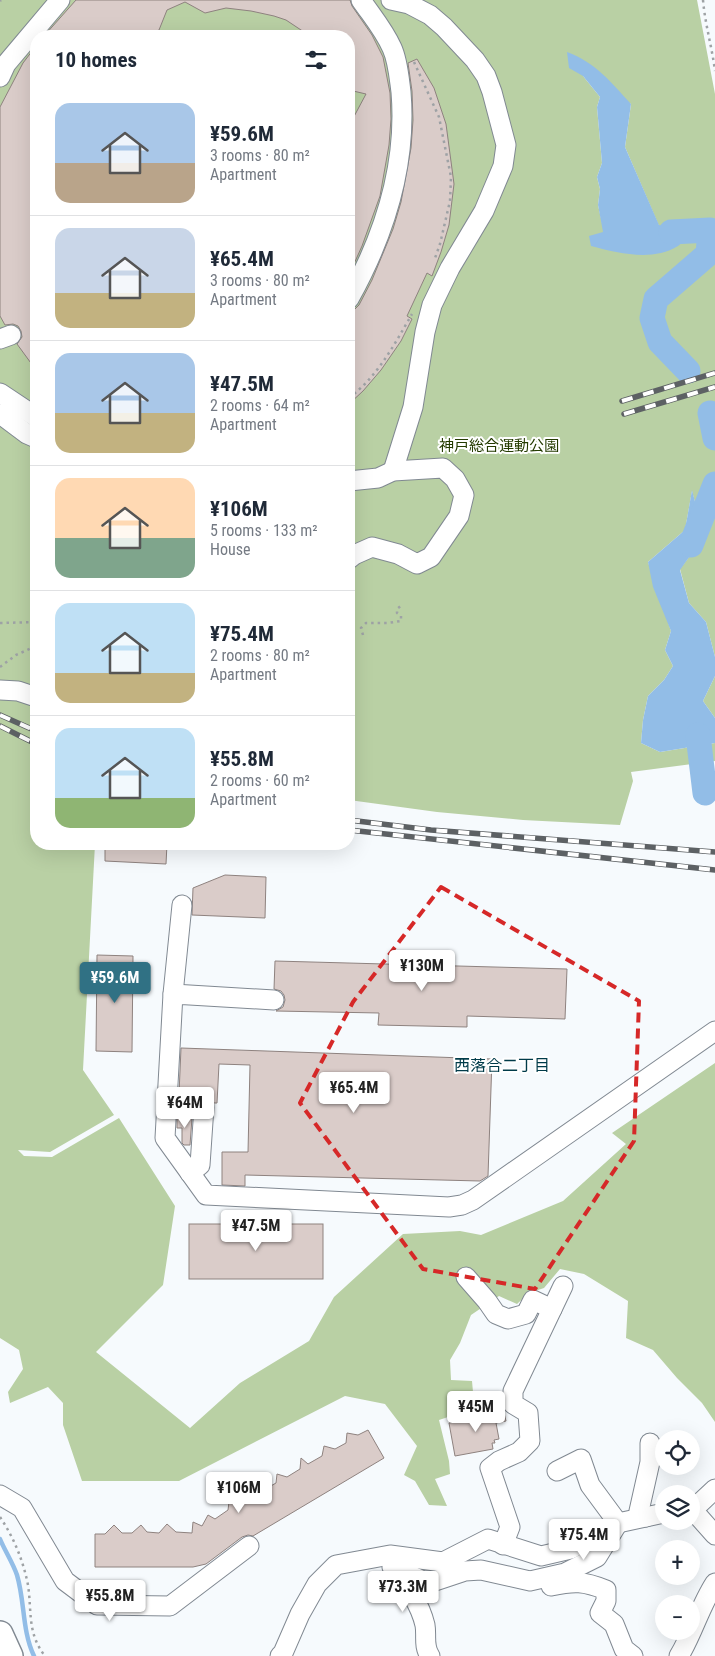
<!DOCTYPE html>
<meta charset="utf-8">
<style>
:root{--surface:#fff;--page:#f2f2f3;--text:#1f2937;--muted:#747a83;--line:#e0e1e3;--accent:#307184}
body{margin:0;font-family:"Roboto Condensed","Noto Sans JP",sans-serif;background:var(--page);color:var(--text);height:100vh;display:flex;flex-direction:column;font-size:19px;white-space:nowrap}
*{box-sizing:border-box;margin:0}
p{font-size:16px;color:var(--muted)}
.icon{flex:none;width:28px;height:28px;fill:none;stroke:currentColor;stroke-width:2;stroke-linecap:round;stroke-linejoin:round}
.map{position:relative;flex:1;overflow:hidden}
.sheet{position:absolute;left:30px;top:30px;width:325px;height:820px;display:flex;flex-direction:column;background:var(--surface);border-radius:20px;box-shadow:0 5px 20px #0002}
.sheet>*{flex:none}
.buttons{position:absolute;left:655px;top:1430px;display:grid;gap:10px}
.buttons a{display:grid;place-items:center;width:45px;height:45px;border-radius:50%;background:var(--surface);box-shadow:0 5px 20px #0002;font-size:25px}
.price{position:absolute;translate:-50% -42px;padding:0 11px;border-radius:5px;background:#fff;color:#222;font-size:16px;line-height:32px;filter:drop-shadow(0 1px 2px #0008)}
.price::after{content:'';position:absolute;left:50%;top:30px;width:15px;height:11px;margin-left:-8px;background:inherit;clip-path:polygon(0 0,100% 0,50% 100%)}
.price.current{background:var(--accent);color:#fff}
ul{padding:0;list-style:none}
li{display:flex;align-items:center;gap:15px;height:125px;padding:0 25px}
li+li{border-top:1px solid var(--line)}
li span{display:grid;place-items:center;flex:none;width:140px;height:100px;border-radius:15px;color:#555}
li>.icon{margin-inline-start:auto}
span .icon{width:60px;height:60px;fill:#fffc;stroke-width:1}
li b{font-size:21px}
h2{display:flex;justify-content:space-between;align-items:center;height:60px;padding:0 25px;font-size:21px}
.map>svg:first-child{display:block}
.green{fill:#b9d0a4;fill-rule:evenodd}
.water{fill:#92bde7}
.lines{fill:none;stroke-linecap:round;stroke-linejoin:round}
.stream{stroke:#92bde7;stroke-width:4.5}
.river{stroke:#92bde7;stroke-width:25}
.building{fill:#daccc9;stroke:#8e827f}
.minor-casing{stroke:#818992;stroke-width:21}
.major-casing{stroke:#818992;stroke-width:28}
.path{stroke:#9ea2a5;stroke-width:2.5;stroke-dasharray:2.5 4;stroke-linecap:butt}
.minor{stroke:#fff;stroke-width:19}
.major{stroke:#fff;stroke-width:25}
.rail-casing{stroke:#5d6164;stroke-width:5.5}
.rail{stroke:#fff;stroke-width:4;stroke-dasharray:11;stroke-linecap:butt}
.marked{fill:none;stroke:#d62828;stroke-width:4;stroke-dasharray:10 6;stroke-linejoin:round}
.labels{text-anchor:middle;stroke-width:4;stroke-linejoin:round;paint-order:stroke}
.park-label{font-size:15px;fill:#243b01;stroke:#fff}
.neighbourhood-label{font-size:16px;fill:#003b49;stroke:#fff}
</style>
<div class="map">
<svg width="715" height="1656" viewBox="0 0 715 1656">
<rect width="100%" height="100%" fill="#f6fafd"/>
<!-- green -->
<g class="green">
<path d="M0 0H697L715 94V657L706 622 689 603 680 569 692 553 702 529 692 491 685 530 648 562 671 631 665 650 673 666 664 680 648 696 643 720 641 743 660 752 715 743V761L631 772 633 781 620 825 523 820 437 812 349 800V36H36V844H95L83 1070 114 1115 50 1152 18 1150 24 1156 52 1157 119 1118 175 1206 163 1285 96 1352 190 1428 240 1383 309 1341 334 1297 403 1234 460 1231 481 1235 563 1201 626 1144 612 1133 715 1063V1422L702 1403 677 1378 653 1350 626 1338 628 1301 584 1274 560 1269 544 1288 529 1293 517 1304 499 1296 471 1315 460 1343 450 1360 451 1380 472 1381 474 1403 463 1412 439 1420 449 1461 450 1474 435 1479 447 1506 429 1505 415 1481 404 1475 417 1446 385 1404 345 1396 179 1481H82L63 1425V1403L48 1387 10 1403 8 1392 23 1369 19 1350 0 1338ZM583 76 631 104 625 147 659 226 678 230 696 226 710 227 691 233 689 239 682 243 604 232 598 205 600 189 597 177 602 163 597 107 600 97Z"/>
<path d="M715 676V718L703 701Z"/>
</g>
<!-- water -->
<g class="water">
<path d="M567 52C595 62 612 83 631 104L625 147 659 225 678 230 696 226 710 227 700 233H691C688 240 684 241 678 246 652 262 618 253 591 246L589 236 603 232 598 205 600 189 597 177 602 163 597 107 600 97 583 76 569 68Z"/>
<path d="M692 490 702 529 692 553 680 570 689 603 706 622 715 657V676L703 701 715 718V743L660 752 641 743 643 720 648 696 664 680 673 666 665 650 671 631 653 587 648 562 685 530Z"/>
</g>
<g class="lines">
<!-- stream -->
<path class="stream" d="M0 1539C5 1551 13 1563 17 1575 25 1602 22 1631 34 1656"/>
<!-- river -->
<g class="river">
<path d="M671 232 710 230 708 254 656 299 652 318 660 342 688 371"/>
<path d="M710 413 715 438"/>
<path d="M691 545 715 484"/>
<path d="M698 735 705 793"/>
</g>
</g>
<!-- building -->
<g class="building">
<path d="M76 0H350L352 6 372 35 383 57 390 93 391 119 389 145 380 196 362 246 349 275V137L350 124 366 94 349 90V36H310L286 20 274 16 251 11 226 8 205 13 185 2 167 10 159 30 150 36H44Z"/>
<path d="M36 46V370L17 344 22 337 21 331 18 326 13 324 5 325 0 316V107L23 63Z"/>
<path d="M417 59 434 88 446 124 454 184 449 225 441 252 432 276 427 273 407 316 412 319 401 341 381 370 363 391 349 404V310L355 309 359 305 372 280 393 229 401 202 411 148 413 120 412 91 408 63Z"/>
<path d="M105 844H167L166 864 105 861Z"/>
<path d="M225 875 266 877 265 918 192 915 193 888Z"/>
<path d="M97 955 133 956 132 1052 96 1051Z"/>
<path d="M275 961 567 969 565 1019 467 1016V1027L378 1025 379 1013 276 1011 283 1007 285 1000 284 995 281 991 274 989Z"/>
<path d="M181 1048 492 1059 488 1176 480 1181 245 1175V1186L222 1185V1152H248L250 1065 219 1064 217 1103H214L211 1098 205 1096 179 1094Z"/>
<path d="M177 1117 192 1118 190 1145H184L182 1143V1128H177Z"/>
<rect x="189" y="1224" width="134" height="55"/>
<path d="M503 1409 506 1421 496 1423 499 1439 494 1440 495 1443H492L493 1449 455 1456 449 1423 478 1418 477 1414Z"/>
<path d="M368 1430 384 1458 253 1536 248 1535 242 1537 206 1564 193 1567H95V1534H105L114 1525 122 1533H132L141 1525 147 1532 159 1533 167 1524 176 1532 192 1533 193 1522 202 1526 208 1515 215 1519 228 1510 229 1502 237 1506 249 1499 252 1489 262 1491 276 1483 277 1474 287 1477 300 1469 301 1458 308 1464 322 1456 324 1446 335 1449 346 1443 347 1433 358 1435Z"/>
</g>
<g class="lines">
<defs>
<g id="minor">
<path d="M391 0 409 4 430 15 444 27 475 60 486 76 492 92 506 145 503 166 484 211 450 268 432 305 425 332 413 407 393 471"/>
<path d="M0 77 6 64 60 0"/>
<path d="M349 299C384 236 407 164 401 92 399 77 398 61 392 48 384 30 372 16 361 0"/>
<path d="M0 339 11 335"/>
<path d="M0 393 36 417"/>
<path d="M0 414 27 434 36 438"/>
<path d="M349 481 378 478 393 471 443 468 455 479 464 495 459 516 431 557 417 564 398 554 372 547 354 555 349 559"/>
<path d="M0 690 18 691 36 697"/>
<path d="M173 994 182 905"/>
<path d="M274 1000 173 994 165 1138 206 1195 449 1207 462 1205 473 1200 715 1031"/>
<path d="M167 1105 204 1107 200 1165 190 1173"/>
<path d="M466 1277 487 1301 496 1314 508 1319 526 1314 533 1300 552 1309"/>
<path d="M0 1495 22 1508 65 1581 97 1605 170 1606 249 1546"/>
<path d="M691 1507 700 1503 715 1489"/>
<path d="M691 1508 715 1535"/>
<path d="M646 1517 639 1511 650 1462V1443"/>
<path d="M503 1545 510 1527 490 1468 499 1461 519 1452 530 1441 528 1413 513 1404V1391L563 1286"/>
<path d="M392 1567 423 1581H435L465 1571 481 1570 530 1581 565 1573 597 1557 618 1523 590 1485 581 1459 557 1471"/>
<path d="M394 1570C408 1587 420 1604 425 1625 427 1636 423 1646 430 1656"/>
<path d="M551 1586C574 1581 584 1581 606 1590V1601L600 1613 614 1624 624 1649 633 1656"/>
<path d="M280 1656 283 1653 300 1614 317 1584 336 1565 390 1555 443 1562 488 1539 541 1556 571 1549 618 1523 664 1513"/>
<path d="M679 1656C693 1633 700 1606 715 1583"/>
</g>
<path id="major" d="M0 1634 10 1656"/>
</defs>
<!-- minor casing -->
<use href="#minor" class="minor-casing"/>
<!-- major casing -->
<use href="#major" class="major-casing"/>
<!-- path -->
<g class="path">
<path d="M703 0C705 24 712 47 715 71"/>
<path d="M0 1 1 0"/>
<path d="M414 62 439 117 451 177 450 201 440 244 434 261"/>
<path d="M349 398C378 376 394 345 412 314"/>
<path d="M0 623 36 622"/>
<path d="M363 635 361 628 366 623H388L401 621V616L397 613V609L402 605"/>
<path d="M0 667 16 655 36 646"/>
<path d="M0 1517C14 1538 23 1560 28 1585 32 1612 27 1633 45 1656"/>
</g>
<!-- minor -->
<use href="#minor" class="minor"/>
<!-- major -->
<use href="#major" class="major"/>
<defs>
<g id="rail">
<path d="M622 401 715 373"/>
<path d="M624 414 715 387"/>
<path d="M0 715 36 731"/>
<path d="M0 726 36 744"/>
<path d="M349 820 431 830 715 852"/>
<path d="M349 830 715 870"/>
</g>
</defs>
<!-- rail casing -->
<use href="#rail" class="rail-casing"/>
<!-- rail -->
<use href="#rail" class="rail"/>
</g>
<!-- marked area -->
<path class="marked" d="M441 887 639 1001 634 1141 535 1289 423 1269 300 1103 353 1002Z"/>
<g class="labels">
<!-- park labels -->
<g class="park-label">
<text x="499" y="451">神戸総合運動公園</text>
</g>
<!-- neighbourhood labels -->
<g class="neighbourhood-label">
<text x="502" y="1071">西落合二丁目</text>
</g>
</g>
</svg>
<div class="buttons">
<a><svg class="icon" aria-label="locate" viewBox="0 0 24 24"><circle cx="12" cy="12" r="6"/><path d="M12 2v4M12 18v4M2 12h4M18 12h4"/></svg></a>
<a><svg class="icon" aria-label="layers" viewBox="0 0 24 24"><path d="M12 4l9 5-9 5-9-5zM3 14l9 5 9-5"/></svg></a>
<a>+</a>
<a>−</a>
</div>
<b class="price" style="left:422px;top:992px">¥130M</b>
<b class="price current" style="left:115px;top:1004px">¥59.6M</b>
<b class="price" style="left:354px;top:1114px">¥65.4M</b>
<b class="price" style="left:185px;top:1129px">¥64M</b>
<b class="price" style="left:256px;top:1252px">¥47.5M</b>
<b class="price" style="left:476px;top:1433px">¥45M</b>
<b class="price" style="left:239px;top:1514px">¥106M</b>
<b class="price" style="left:584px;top:1561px">¥75.4M</b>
<b class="price" style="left:403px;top:1613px">¥73.3M</b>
<b class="price" style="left:110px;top:1622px">¥55.8M</b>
<section class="sheet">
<h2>10 homes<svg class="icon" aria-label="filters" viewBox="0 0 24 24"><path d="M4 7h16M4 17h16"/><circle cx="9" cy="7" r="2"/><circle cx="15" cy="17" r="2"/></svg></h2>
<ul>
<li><span style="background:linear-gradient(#a9c7e8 60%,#b9a48a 0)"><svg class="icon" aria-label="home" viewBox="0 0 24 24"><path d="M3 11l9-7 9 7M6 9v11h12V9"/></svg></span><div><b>¥59.6M</b><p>3 rooms · 80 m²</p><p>Apartment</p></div></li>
<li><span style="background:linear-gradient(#c9d6e8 65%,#c2b280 0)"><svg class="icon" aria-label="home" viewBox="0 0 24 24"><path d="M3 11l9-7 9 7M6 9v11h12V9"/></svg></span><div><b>¥65.4M</b><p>3 rooms · 80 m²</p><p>Apartment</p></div></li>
<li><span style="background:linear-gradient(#a9c7e8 60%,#c2b280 0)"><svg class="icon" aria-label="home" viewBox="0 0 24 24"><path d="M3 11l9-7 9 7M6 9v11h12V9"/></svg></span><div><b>¥47.5M</b><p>2 rooms · 64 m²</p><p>Apartment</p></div></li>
<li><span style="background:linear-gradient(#ffd9b3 60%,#7fa58c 0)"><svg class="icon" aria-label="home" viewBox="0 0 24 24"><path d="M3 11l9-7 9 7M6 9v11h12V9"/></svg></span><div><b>¥106M</b><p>5 rooms · 133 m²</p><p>House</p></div></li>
<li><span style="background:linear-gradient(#bfe0f5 70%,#c2b280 0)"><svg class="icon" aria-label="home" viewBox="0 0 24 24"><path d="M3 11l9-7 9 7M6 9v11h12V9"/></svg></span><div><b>¥75.4M</b><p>2 rooms · 80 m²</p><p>Apartment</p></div></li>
<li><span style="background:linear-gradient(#bfe0f5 70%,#8fb573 0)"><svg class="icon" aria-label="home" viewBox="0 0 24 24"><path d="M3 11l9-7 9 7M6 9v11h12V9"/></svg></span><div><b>¥55.8M</b><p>2 rooms · 60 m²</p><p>Apartment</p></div></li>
</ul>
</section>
</div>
